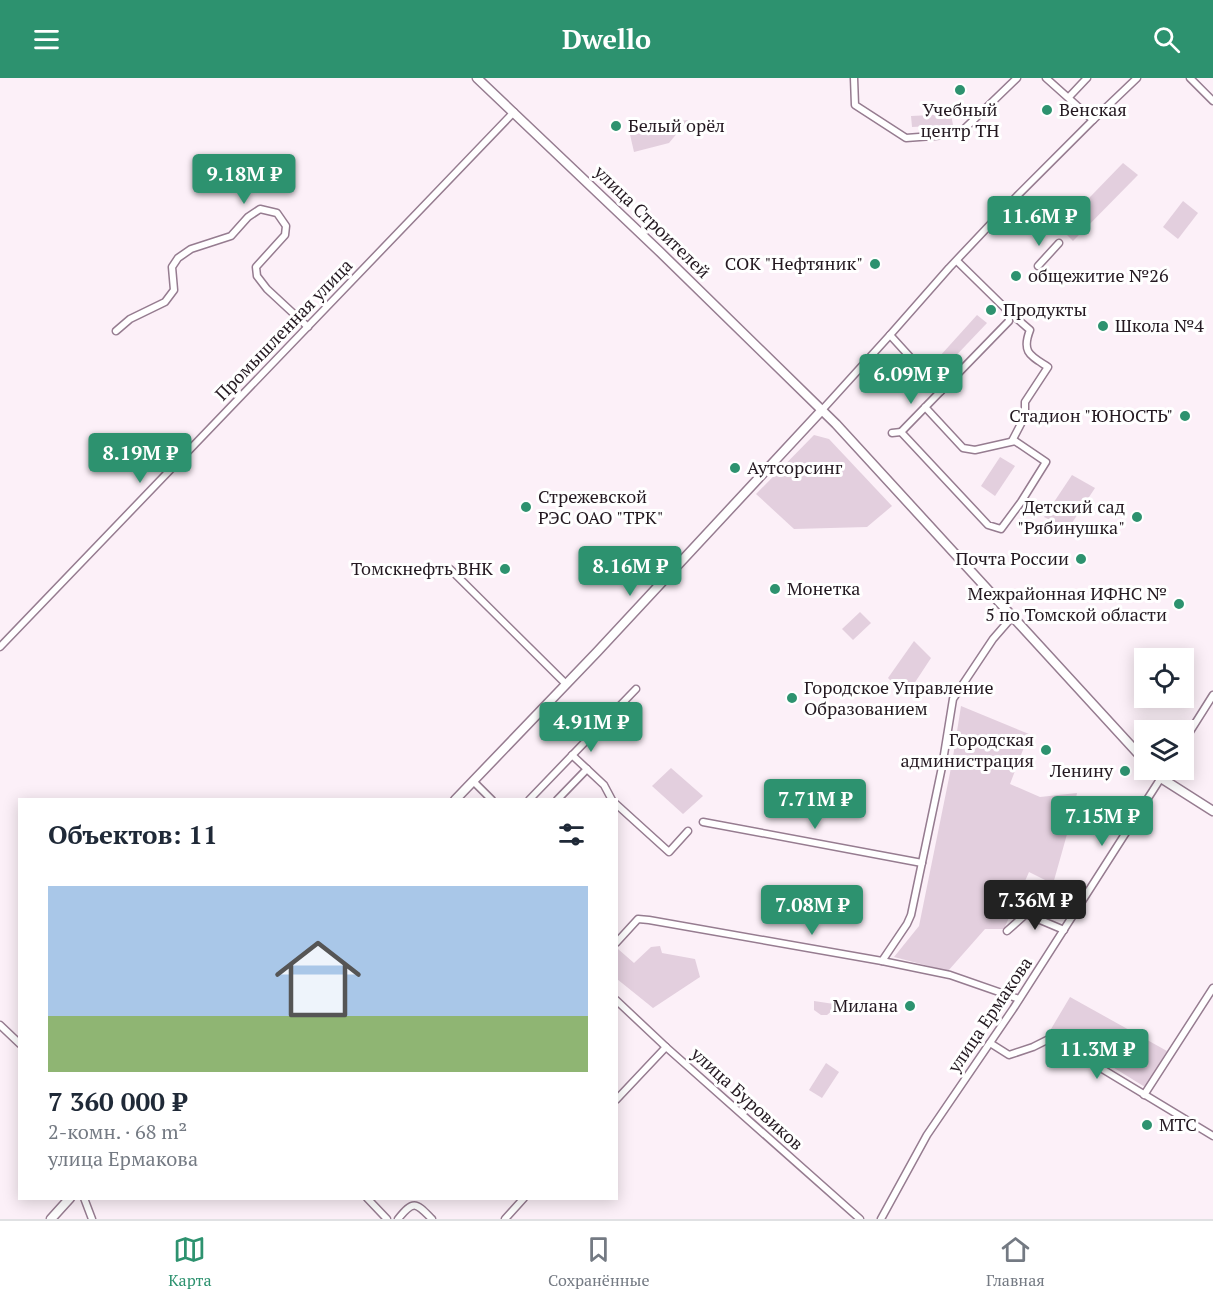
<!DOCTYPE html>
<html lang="ru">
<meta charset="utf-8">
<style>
:root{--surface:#fff;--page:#f2f2f3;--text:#1f2937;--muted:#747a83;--line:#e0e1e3;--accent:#2d926f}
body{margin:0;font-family:"PT Serif",serif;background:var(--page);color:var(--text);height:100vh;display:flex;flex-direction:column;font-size:22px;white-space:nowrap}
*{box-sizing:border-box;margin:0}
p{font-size:20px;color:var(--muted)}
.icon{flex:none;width:33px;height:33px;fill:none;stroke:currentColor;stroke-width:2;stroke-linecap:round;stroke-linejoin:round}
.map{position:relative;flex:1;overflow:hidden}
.sheet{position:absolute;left:18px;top:720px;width:600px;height:402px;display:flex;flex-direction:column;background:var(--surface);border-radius:0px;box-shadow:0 3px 15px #0003}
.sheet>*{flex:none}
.buttons{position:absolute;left:1134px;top:570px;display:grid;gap:12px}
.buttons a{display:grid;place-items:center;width:60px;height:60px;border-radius:0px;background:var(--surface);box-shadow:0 3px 15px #0003;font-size:30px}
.price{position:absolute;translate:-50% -51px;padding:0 14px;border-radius:6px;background:var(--accent);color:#fff;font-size:20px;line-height:39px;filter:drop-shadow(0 2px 3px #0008)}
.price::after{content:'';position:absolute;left:50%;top:36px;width:18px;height:14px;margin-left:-9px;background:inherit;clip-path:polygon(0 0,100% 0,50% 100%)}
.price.active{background:#222;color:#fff}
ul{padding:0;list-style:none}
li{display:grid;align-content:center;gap:12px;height:318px;padding:0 30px}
li span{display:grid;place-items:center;height:186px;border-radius:0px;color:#555}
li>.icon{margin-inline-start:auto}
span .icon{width:108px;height:108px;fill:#fffc;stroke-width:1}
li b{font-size:26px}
h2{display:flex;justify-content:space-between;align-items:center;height:72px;padding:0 30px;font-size:26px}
header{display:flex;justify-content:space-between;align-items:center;height:78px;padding:0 30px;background:var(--accent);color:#fff;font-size:27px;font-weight:600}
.tabs{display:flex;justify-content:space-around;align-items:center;height:84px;border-top:2px solid var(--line);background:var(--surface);font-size:16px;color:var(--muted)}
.tabs a{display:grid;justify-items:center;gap:3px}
.tabs .active{color:var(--accent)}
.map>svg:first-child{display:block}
.green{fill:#e3cfde}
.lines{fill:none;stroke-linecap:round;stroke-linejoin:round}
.minor-casing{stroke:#967c90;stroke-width:9}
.major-casing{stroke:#967c90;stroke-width:11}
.minor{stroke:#fff;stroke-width:6}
.major{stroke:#fff;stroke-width:8}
.poi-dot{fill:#2d926f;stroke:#fff;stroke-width:2}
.labels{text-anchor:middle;stroke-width:6;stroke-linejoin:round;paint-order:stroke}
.poi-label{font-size:18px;fill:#241921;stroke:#fff;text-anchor:start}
.street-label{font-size:18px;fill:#241921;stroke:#fff}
</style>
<header><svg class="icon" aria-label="menu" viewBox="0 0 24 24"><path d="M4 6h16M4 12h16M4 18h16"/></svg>Dwello<svg class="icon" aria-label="search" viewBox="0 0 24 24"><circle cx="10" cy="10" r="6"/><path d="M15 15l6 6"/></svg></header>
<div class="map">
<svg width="1213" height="1141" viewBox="0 0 1213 1141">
<rect width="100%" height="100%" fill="#fcf0f8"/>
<!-- green -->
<g class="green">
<path d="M951 36 953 47 912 49 911 38Z"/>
<path d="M688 42 669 65 634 74 628 48Z"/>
<path d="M1123 85 1138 97 1073 163 1060 150Z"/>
<path d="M1183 123 1198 135 1178 161 1163 149Z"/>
<path d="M977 237 987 245 948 286 940 278Z"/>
<path d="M814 357 829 361 892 428 867 449 794 451 756 416Z"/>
<path d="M1000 379 1015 388 995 418 981 408Z"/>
<path d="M1072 397 1095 410 1068 451 1044 439Z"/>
<path d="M860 534 871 545 853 562 842 551Z"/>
<path d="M914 563 931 580 906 618 888 600Z"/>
<path d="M961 628 1029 656 1010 706 1040 719 1077 715 1073 735 1053 806 1029 794 1004 851H985L948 893 894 879 919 848 952 685Z"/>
<path d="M671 690 703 718 683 736 652 708Z"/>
<path d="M660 868 662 875 695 881 700 899 653 930 617 901V872L618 871 634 885 651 869Z"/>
<path d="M1070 919 1167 973 1145 1009 1051 951Z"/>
<path d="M814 923 834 926 833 932 827 937H821L814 932Z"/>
<path d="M826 985 839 994 822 1020 809 1012Z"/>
</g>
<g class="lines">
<defs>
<g id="minor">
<path d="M854 0 855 27 906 60 959 56 1017 0"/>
<path d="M1046 0 1093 42"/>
<path d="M1190 0 1213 23"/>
<path d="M1069 19 1087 0"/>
<path d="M1038 188 1059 165"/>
<path d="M1008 233 1030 252C1021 275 1031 278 1048 289L1025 324V338L1012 363"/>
<path d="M116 253 130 241 165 224 174 212 172 189 178 180 191 171 231 158 248 139 260 131 277 135 286 148 285 157 256 189 257 198 267 211 308 249"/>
<path d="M890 257 941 313"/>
<path d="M925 329 963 370 975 372 1015 363 1046 384 1021 424 1001 451 988 447 901 354 1009 243 1008 233 957 183"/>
<path d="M822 332 890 257 949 190 1017 118 1093 42 1137 0"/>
<path d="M892 355 901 354"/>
<path d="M450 491 566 606"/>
<path d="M0 569 514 34"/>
<path d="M1184 663 1213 617"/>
<path d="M572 677 604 707 612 722"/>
<path d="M473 703 492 722"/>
<path d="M529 722 636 611"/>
<path d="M557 722 587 691"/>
<path d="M616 726 669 774 688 753"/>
<path d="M703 744 922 785"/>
<path d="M1007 853 1026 836 1064 852"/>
<path d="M616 865 638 841 649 842 882 883 950 897 1019 921"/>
<path d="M882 883 907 846 911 837 942 689 953 621 993 561 1013 538"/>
<path d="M616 922 666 969 860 1141"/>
<path d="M0 947 20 966"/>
<path d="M990 965 1009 977 1033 969 1051 960 1213 1058"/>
<path d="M1144 1017 1213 910"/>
<path d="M616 1022 666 969"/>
<path d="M84 1120 92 1141"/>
<path d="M367 1120 387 1141"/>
<path d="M398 1141C414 1121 416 1125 432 1141"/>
<path d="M505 1141 524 1120"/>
<path d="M881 1141 927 1057 1013 931 1166 692"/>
</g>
<g id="major">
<path d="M477 0 659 173 836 346 1144 682"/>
<path d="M1153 692 1161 700 1213 733"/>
<path d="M455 722 597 574 822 332"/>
<path d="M51 1141 70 1120"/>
</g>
</defs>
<!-- minor casing -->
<use href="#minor" class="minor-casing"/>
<!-- major casing -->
<use href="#major" class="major-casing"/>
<!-- minor -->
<use href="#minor" class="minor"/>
<!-- major -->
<use href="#major" class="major"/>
</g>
<!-- markers -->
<g class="poi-dot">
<circle cx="960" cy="12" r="6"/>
<circle cx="1047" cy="32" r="6"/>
<circle cx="616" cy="48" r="6"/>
<circle cx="875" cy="186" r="6"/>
<circle cx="1016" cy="198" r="6"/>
<circle cx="991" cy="232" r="6"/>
<circle cx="1103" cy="248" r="6"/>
<circle cx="1185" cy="338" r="6"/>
<circle cx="735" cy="390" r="6"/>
<circle cx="526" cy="429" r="6"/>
<circle cx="1137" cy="439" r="6"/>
<circle cx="1081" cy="481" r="6"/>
<circle cx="505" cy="491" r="6"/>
<circle cx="775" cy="511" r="6"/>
<circle cx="1179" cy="526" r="6"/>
<circle cx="792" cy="620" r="6"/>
<circle cx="1046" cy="672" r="6"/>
<circle cx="1125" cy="693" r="6"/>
<circle cx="910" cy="928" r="6"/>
<circle cx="1147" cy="1047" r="6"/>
</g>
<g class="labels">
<!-- poi labels -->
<g class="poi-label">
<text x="960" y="38" text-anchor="middle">Учебный<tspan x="960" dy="21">центр ТН</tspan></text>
<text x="1059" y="38">Венская</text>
<text x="628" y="54">Белый орёл</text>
<text x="863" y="192" text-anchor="end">СОК "Нефтяник"</text>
<text x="1028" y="204">общежитие №26</text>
<text x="1003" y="238">Продукты</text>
<text x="1115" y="254">Школа №4</text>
<text x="1173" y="344" text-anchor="end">Стадион "ЮНОСТЬ"</text>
<text x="747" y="396">Аутсорсинг</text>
<text x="538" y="425">Стрежевской<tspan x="538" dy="21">РЭС ОАО "ТРК"</tspan></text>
<text x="1125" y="435" text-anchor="end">Детский сад<tspan x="1125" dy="21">"Рябинушка"</tspan></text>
<text x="1069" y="487" text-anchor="end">Почта России</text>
<text x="493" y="497" text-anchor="end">Томскнефть ВНК</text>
<text x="787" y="517">Монетка</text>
<text x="1167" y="522" text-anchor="end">Межрайонная ИФНС №<tspan x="1167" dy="21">5 по Томской области</tspan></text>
<text x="804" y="616">Городское Управление<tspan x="804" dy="21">Образованием</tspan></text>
<text x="1034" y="668" text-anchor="end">Городская<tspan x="1034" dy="21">администрация</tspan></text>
<text x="1113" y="699" text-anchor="end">Ленину</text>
<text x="898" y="934" text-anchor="end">Милана</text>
<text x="1159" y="1053">МТС</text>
</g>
<!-- street labels -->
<g class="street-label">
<text transform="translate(652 144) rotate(44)" y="6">улица Строителей</text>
<text transform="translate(284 252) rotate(-46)" y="6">Промышленная улица</text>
<text transform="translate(990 937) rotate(-56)" y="6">улица Ермакова</text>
<text transform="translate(747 1021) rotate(42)" y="6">улица Буровиков</text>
</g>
</g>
</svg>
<div class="buttons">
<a><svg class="icon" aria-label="locate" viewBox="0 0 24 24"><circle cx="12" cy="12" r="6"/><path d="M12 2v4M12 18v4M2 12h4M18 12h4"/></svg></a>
<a><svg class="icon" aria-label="layers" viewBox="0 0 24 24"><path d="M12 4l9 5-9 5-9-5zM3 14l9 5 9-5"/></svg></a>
</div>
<b class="price" style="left:244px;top:127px">9.18M ₽</b>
<b class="price" style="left:1039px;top:169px">11.6M ₽</b>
<b class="price" style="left:911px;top:327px">6.09M ₽</b>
<b class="price" style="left:140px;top:406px">8.19M ₽</b>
<b class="price" style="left:630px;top:519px">8.16M ₽</b>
<b class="price" style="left:591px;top:675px">4.91M ₽</b>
<b class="price" style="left:815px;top:752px">7.71M ₽</b>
<b class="price" style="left:1102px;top:769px">7.15M ₽</b>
<b class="price active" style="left:1035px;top:853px">7.36M ₽</b>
<b class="price" style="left:812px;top:858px">7.08M ₽</b>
<b class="price" style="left:1097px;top:1002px">11.3M ₽</b>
<section class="sheet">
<h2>Объектов: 11<svg class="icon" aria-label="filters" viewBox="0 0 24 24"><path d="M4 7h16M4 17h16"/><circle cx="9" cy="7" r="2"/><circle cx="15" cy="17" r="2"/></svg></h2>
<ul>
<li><span style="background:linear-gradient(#a9c7e8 70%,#8fb573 0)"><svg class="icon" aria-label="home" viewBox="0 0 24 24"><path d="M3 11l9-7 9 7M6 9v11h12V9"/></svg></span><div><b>7 360 000 ₽</b><p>2-комн. · 68 m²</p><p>улица Ермакова</p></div></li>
</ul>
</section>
</div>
<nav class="tabs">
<a class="active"><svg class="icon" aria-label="map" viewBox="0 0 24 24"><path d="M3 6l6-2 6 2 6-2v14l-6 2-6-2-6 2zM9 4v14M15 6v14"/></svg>Карта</a>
<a><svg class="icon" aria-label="saved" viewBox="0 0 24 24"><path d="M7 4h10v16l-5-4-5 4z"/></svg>Сохранённые</a>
<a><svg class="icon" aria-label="home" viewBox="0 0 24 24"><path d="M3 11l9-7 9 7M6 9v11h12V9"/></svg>Главная</a>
</nav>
